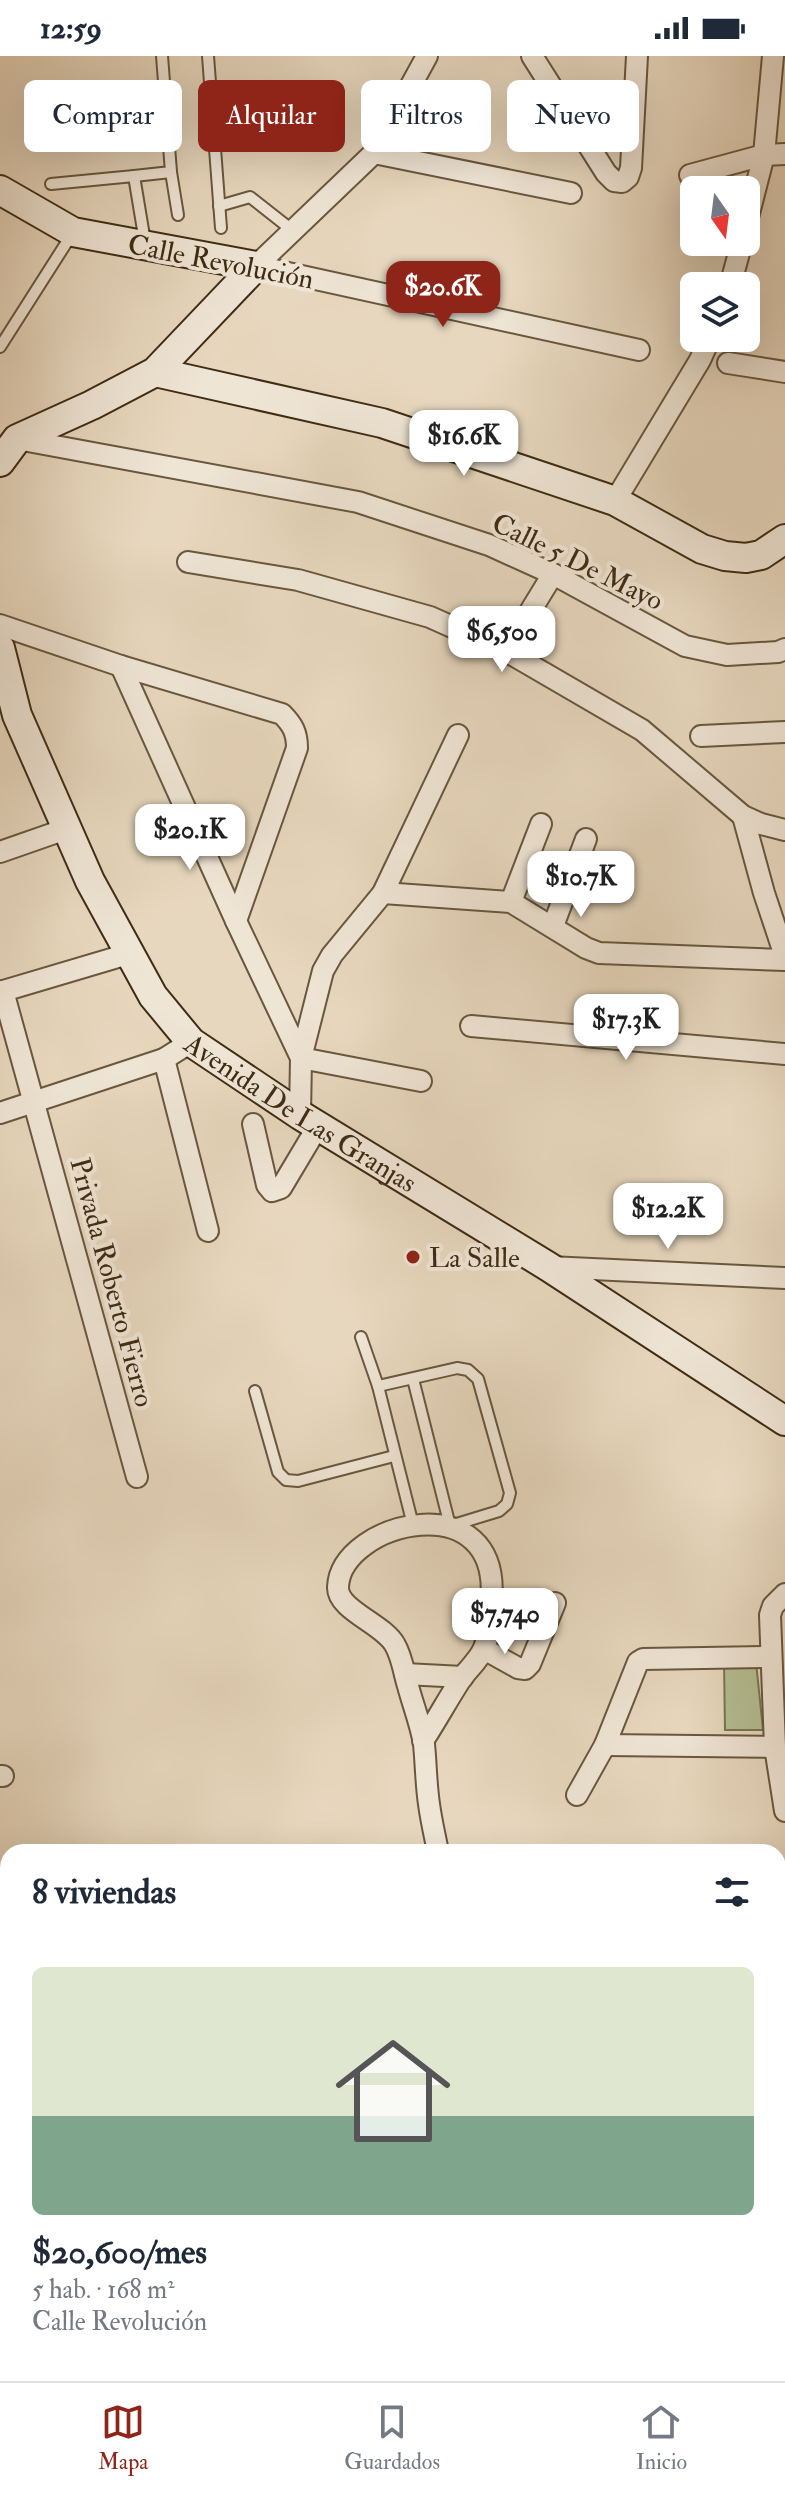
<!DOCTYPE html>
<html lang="es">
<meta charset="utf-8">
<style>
:root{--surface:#fff;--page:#f6f6f7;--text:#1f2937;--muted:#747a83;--line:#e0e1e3;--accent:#8f2418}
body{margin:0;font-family:"IM FELL Double Pica",serif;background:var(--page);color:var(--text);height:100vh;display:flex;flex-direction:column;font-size:30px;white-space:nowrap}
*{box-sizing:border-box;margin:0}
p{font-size:26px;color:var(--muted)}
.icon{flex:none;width:44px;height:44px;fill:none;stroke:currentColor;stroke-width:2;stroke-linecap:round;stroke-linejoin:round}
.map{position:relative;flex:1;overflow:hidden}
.details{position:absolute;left:0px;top:1788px;width:786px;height:538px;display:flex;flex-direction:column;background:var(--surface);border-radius:24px 24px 0 0;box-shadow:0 8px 32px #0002}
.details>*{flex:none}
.hud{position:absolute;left:24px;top:24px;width:738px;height:72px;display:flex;gap:16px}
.needle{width:52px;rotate:166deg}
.buttons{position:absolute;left:680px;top:120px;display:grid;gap:16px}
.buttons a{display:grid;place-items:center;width:80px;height:80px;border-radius:12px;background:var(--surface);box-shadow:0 8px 32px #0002;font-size:40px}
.price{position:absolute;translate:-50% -68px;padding:0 18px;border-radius:16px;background:#fff;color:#222;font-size:26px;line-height:52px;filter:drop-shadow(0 2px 4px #0008)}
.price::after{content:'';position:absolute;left:50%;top:48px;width:24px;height:18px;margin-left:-12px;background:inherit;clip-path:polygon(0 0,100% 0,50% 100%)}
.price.selected{background:var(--accent);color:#fff}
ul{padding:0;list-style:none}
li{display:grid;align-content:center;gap:16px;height:424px;padding:0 32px}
li span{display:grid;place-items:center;height:248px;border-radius:12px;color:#555}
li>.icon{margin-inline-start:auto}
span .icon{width:144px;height:144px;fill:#fffc;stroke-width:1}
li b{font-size:34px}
h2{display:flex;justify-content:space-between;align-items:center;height:96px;padding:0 32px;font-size:34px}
.pill{padding:0 28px;border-radius:12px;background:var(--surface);box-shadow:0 8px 32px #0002;font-size:28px;line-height:72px}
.pill.selected{background:var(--accent);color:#fff}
.status{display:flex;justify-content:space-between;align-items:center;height:56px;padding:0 40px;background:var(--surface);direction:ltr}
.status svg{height:22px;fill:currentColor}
.tab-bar{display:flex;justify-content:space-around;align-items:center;height:112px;border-top:2px solid var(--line);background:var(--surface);font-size:22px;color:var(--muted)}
.tab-bar a{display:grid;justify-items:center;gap:4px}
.tab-bar .selected{color:var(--accent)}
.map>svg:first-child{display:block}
.green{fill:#b4be93;stroke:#7a7554;stroke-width:2}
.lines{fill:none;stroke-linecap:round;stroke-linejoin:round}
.lane-casing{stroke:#69573e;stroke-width:14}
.street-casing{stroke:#69573e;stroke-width:24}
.secondary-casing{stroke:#3f2c14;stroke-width:32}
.lane{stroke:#efe5d5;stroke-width:10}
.street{stroke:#efe5d5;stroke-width:20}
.secondary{stroke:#efe5d5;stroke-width:28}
.poi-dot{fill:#8f2418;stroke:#efe5d5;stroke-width:3}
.labels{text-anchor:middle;stroke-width:8;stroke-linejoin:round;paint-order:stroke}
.street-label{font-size:28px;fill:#3f2c14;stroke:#efe5d5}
.poi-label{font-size:28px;fill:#3f2c14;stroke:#efe5d5;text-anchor:start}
</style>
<div class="status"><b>12:59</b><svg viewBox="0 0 49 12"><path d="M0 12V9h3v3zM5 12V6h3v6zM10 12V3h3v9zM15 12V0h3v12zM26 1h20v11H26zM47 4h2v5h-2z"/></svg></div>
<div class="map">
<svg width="785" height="2325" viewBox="0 0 785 2325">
<rect width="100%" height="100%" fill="#e7d7be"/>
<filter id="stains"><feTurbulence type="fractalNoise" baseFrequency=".0025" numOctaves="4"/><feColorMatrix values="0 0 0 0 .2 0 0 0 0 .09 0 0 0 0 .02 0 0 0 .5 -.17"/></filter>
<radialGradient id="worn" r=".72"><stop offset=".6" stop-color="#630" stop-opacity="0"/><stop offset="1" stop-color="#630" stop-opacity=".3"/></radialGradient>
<!-- green -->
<path class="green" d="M724 1606H756L763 1674H725Z"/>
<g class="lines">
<defs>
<g id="lane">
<path d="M208 0 221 172"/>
<path d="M171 116 178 159"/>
<path d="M134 120 171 116 162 0"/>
<path d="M51 128 134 120 145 186"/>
<path d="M219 150 250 141 292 174"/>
<path d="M0 291 72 178"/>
<path d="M361 1281 378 1330 413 1469"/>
<path d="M378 1330 457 1312 468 1314 478 1323 510 1437 507 1448 499 1455 450 1470 413 1323"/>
<path d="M255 1335 278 1416 286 1424 298 1425 394 1400"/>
</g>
<g id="street">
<path d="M532 0 606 117 614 125 622 126 628 121 631 112 637 0"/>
<path d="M374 97 571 137"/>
<path d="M690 119 764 99 785 98"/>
<path d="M746 169 764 99 773 0"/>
<path d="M256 210 639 294"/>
<path d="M256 210 374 97 427 0"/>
<path d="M730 230 742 186"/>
<path d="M728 307 785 316"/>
<path d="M17 383 358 446 489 489 553 518 685 590 727 599 778 596 785 593"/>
<path d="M615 445 700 304 710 282"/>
<path d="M188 506 298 524 430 561 506 595 642 674 743 760 761 768 785 774"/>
<path d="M0 569 121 610 282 658C293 669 297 677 297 692L236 865"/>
<path d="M506 595 553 518"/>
<path d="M121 610 236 865 301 1002 421 1025"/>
<path d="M701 680 785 676"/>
<path d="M743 760 764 837 785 900"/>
<path d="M0 796 66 773"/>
<path d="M383 837 511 846 586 892 599 897 785 904"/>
<path d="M511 846 541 768"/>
<path d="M553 870 586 783"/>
<path d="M3 935 137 1421"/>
<path d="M0 936 128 898"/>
<path d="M471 970 785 998"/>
<path d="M164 1003 208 1175"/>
<path d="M0 1057 164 1003 191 986"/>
<path d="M300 1059 301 1002 323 915 332 899 383 837 458 679"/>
<path d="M253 1068 267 1129 272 1135 281 1132 318 1070"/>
<path d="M549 1211 785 1222"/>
<path d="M785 1538 773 1550 770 1559 775 1691 785 1755"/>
<path d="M484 1593 518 1612 525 1613 530 1608 555 1547"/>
<path d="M405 1618 463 1621"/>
<path d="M423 1685C436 1665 448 1643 461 1623 468 1613 478 1605 483 1594 490 1580 489 1562 491 1547 504 1426 341 1465 338 1531 337 1554 384 1568 395 1589 402 1601 404 1617 408 1630 413 1649 421 1669 424 1688 426 1708 426 1728 429 1748 431 1764 435 1780 438 1796"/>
<path d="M605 1689 775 1691"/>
<path d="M0 1720H3"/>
<path d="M577 1739 605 1689 638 1606 643 1603 770 1601"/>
<path d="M0 1904 8 1903"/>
<path d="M0 1950 8 1954"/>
<path d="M778 1951 780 1950"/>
<path d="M778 2153 785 2145"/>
</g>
<g id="secondary">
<path d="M0 134 73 176 256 210"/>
<path d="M155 316 382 367 615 445 702 493 725 500 746 502 761 499 785 483"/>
<path d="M0 406 17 383 92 349 155 316 256 210"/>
<path id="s1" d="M0 592 17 659 90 825 153 940 191 986 300 1059 549 1211 785 1365"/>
<path d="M0 2144 8 2147"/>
<path d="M0 2179 8 2182"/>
<path d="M375 2318 394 2325"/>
<path d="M477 2318 495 2325"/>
</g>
</defs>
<!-- lane casing -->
<use href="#lane" class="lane-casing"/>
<!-- street casing -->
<use href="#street" class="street-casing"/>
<!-- secondary casing -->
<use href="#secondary" class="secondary-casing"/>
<!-- lane -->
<use href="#lane" class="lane"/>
<!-- street -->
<use href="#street" class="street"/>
<!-- secondary -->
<use href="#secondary" class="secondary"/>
</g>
<!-- markers -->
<circle class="poi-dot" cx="413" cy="1201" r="8"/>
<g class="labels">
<!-- street labels -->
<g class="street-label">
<text transform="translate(221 205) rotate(11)" y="10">Calle Revolución</text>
<text transform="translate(578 505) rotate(26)" y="10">Calle 5 De Mayo</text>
<text dy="10" stroke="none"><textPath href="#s1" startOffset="572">Avenida De Las Granjas</textPath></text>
<text transform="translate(113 1226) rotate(75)" y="10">Privada Roberto Fierro</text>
</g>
<!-- poi labels -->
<g class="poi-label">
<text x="429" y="1211">La Salle</text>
</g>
</g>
<rect width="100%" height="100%" filter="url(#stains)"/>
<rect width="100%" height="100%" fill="url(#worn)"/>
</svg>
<div class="buttons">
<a><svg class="needle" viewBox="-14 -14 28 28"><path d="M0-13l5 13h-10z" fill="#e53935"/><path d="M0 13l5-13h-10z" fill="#747a83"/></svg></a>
<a><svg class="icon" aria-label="layers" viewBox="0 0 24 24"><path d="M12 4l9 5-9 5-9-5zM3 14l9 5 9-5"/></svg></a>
</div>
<b class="price selected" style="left:443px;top:273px">$20.6K</b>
<b class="price" style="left:464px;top:422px">$16.6K</b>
<b class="price" style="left:502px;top:618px">$6,500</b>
<b class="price" style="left:190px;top:816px">$20.1K</b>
<b class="price" style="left:581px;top:863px">$10.7K</b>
<b class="price" style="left:626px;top:1006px">$17.3K</b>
<b class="price" style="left:668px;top:1195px">$12.2K</b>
<b class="price" style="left:505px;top:1600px">$7,740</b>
<div class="hud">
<a class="pill">Comprar</a>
<a class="pill selected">Alquilar</a>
<a class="pill">Filtros</a>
<a class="pill">Nuevo</a>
</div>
<section class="details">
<h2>8 viviendas<svg class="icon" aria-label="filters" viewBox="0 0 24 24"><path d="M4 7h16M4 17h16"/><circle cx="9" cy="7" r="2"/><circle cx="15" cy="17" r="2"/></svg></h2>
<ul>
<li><span style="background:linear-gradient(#dfe7d0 60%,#7fa58c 0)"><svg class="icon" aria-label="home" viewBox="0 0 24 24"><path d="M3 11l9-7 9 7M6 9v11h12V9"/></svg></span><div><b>$20,600/mes</b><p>5 hab. · 168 m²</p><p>Calle Revolución</p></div></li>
</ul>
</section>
</div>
<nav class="tab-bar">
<a class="selected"><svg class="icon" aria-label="map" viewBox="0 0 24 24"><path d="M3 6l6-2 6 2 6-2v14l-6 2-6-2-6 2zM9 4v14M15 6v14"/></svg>Mapa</a>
<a><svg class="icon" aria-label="saved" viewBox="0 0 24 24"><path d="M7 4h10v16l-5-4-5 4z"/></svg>Guardados</a>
<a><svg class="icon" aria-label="home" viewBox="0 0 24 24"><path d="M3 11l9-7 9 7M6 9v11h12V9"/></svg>Inicio</a>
</nav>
